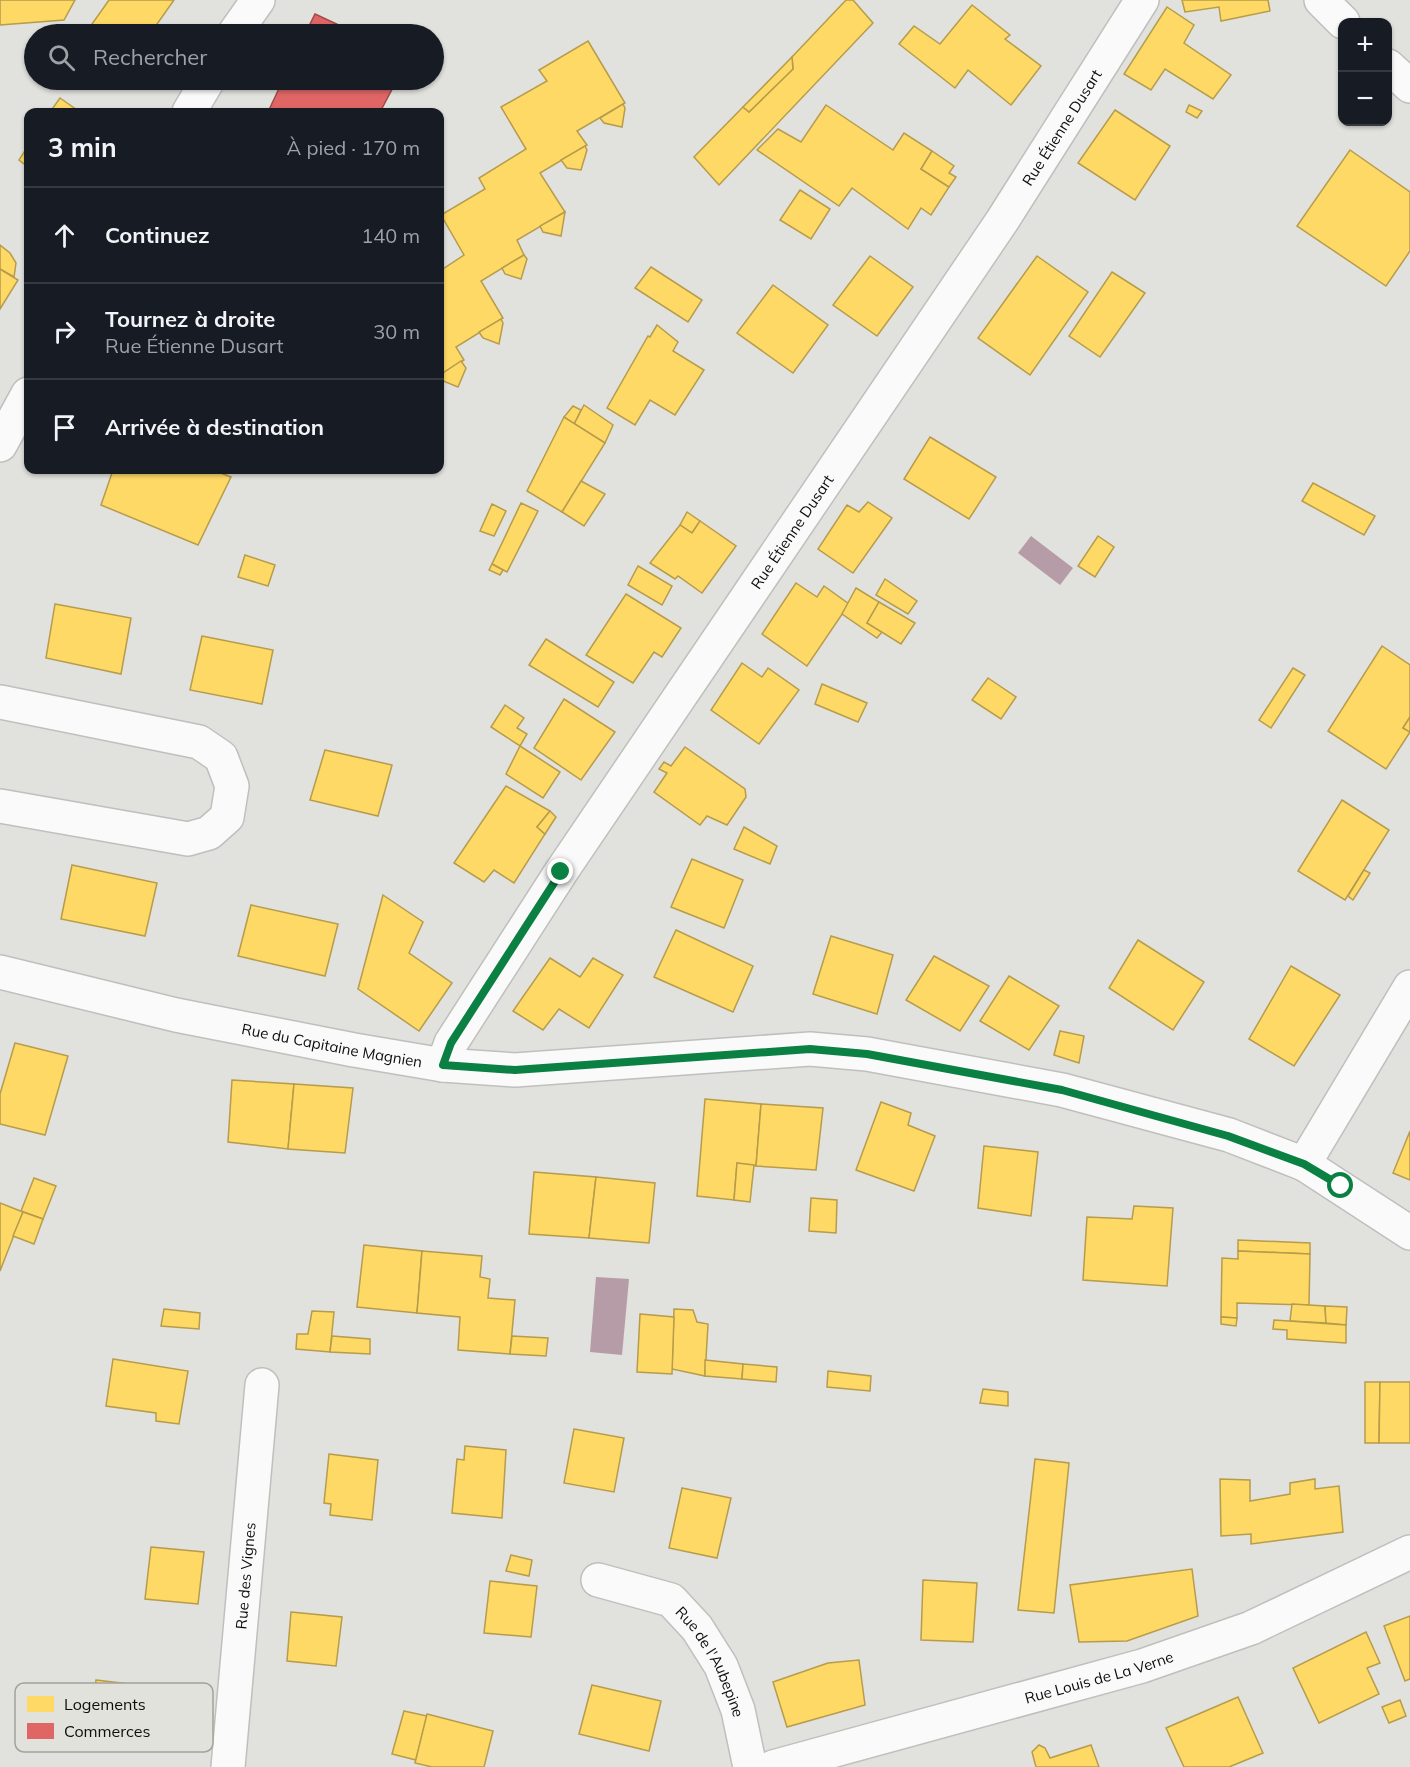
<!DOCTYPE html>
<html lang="fr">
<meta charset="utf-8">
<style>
:root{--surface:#171b24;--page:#242831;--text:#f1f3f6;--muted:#9ea1a6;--line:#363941}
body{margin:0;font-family:Mulish,sans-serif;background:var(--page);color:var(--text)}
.controls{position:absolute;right:18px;top:18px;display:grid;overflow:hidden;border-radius:12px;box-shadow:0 2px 4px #0004}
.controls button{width:54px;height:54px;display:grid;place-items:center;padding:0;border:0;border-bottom:2px solid var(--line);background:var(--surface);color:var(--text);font:30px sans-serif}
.stop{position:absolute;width:18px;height:18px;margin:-14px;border:4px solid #0b8043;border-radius:50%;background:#fff}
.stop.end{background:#0b8043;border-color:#fff;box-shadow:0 2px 6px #0008}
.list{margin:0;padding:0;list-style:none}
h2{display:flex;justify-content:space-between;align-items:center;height:78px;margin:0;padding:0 24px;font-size:26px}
h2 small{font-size:20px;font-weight:400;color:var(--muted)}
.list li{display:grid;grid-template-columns:39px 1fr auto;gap:18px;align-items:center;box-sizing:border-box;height:96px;padding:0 24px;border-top:2px solid var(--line)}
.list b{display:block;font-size:22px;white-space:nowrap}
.list p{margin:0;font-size:20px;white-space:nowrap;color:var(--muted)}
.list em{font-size:20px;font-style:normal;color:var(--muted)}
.icon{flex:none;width:33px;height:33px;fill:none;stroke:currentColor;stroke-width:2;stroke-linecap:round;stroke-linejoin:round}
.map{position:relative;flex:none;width:1410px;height:1767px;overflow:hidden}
.search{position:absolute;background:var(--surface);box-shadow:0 2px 4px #0004;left:24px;top:24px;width:420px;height:66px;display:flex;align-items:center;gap:15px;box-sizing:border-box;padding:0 21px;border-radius:33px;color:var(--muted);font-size:22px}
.panel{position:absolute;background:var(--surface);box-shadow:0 2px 4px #0004;left:24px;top:108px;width:420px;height:366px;border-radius:12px}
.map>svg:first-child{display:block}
.water{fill:#b69ca7}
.homes{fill:#ffd966;stroke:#b69c4b;stroke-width:1.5}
.shops{fill:#e06666;stroke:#a14b4b;stroke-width:1.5}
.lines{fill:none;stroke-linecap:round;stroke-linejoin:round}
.street-casing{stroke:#bfbfbd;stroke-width:36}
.street{stroke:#fafafa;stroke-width:33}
.route{stroke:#0b8043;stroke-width:8}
.labels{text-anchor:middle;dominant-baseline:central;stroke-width:6;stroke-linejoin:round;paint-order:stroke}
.street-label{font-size:15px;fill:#0d0d0b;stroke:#e2e2dc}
.key{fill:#e2e2dc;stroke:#a2a29d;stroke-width:1.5}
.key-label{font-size:16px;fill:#0d0d0b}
</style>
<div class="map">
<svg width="1410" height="1767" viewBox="0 0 1410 1767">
<rect width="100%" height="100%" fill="#e1e1dd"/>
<g class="water">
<polygon points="1031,536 1073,568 1060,585 1018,553"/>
<polygon points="596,1277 629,1279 622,1355 590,1352"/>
</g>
<g class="homes">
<polygon points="0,0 75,0 64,20 0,25"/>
<polygon points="109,0 174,0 150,34 85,34"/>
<polygon points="846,0 853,0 873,23 719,185 694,157 743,107 749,112 793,69 792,57"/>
<polygon points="1182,0 1268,0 1270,11 1221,21 1219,7 1185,12"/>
<polygon points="972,5 1010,35 1005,39 1041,66 1011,105 968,70 955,88 899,44 914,26 940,44"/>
<polygon points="1167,7 1194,25 1184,43 1231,75 1213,99 1165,69 1151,90 1124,74"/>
<polygon points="588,41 625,103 577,131 587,145 540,173 565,212 517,240 524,255 481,281 503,318 456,347 464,360 440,375 440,271 464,255 441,215 485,189 479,178 526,149 501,107 547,81 539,70"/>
<polygon points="792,57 793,69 749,112 743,107"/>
<polygon points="60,98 80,112 50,112"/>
<polygon points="623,104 625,108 622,127 604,123 600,118"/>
<polygon points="826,105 893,150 904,133 932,151 921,169 949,187 931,215 921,208 908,229 852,188 839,206 757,150 778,129 801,142"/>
<polygon points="1189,105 1202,111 1197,118 1186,112"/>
<polygon points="1115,110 1170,146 1135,200 1078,163"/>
<polygon points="28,146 28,167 19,160"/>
<polygon points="585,146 587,150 581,170 567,168 561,160"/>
<polygon points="1350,150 1410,192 1410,251 1386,286 1297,226"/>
<polygon points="932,151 954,166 949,173 956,177 949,187 921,169"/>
<polygon points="800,190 830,209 811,239 780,220"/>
<polygon points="565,212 561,236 543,232 540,226"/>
<polygon points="0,245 10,253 16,263 14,277 0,269"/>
<polygon points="524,255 527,259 521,279 505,274 502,268"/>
<polygon points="870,256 913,287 877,336 833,305"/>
<polygon points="1037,256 1088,292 1030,375 978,338"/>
<polygon points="651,267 702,300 688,322 635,288"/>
<polygon points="0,269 18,280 0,309"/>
<polygon points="1112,272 1145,293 1100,357 1069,336"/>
<polygon points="773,285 828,325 793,373 737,333"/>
<polygon points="501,319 503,323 499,344 483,338 479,332"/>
<polygon points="657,325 678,342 673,351 704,370 675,415 650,400 635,425 607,408 648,336 650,337"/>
<polygon points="461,361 466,368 458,387 443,381 440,375"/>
<polygon points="584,405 613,425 605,443 574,424"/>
<polygon points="573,406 581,410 574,424 564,417"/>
<polygon points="564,417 605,443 562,512 527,491"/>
<polygon points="930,437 996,477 969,519 904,479"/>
<polygon points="113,470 213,470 231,477 198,545 101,505"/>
<polygon points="581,481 605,494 584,526 562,512"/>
<polygon points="1313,483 1375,516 1364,535 1302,501"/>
<polygon points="868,502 892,518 853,573 818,549 847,505 859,512"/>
<polygon points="521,503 538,511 507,572 492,564"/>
<polygon points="492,504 506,511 494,536 480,531"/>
<polygon points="687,512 700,521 692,533 680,525"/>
<polygon points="700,521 736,546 702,593 678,576 675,579 650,563 680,525 692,533"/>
<polygon points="1098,536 1114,547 1095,577 1078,566"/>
<polygon points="245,555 275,565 268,586 238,577"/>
<polygon points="492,564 503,570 500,575 489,570"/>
<polygon points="638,566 672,586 662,605 628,585"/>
<polygon points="885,579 917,601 908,614 876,595"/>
<polygon points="796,583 817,597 824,586 849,604 807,666 762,634"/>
<polygon points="856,588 879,602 867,623 882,632 877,638 842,614"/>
<polygon points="626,594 681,628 662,657 654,652 633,683 586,655"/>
<polygon points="879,602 915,623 901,644 867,623"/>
<polygon points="55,604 131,618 121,674 46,658"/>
<polygon points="202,636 273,650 262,704 190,690"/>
<polygon points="546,639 614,682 598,707 529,665"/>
<polygon points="1382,646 1410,665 1410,717 1403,728 1410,732 1386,769 1328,731"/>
<polygon points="742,663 762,677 768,668 799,690 759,744 711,710"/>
<polygon points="1293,668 1305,675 1271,728 1259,720"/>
<polygon points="988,678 1016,697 1001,719 972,700"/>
<polygon points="822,684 867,703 858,722 815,704"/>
<polygon points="564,699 615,732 581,780 534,748"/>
<polygon points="505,705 524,718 517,728 527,734 520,746 491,727"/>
<polygon points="1410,717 1410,732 1403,728"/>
<polygon points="520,746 560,772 543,798 506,774"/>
<polygon points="685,747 745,789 746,797 727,825 707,816 700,825 654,792 667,773 659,769 664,762 671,766"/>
<polygon points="325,750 392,765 378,816 310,800"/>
<polygon points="506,786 550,811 537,827 545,834 514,883 494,870 484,882 454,863"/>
<polygon points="1342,800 1389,830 1345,900 1298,871"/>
<polygon points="550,811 556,817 545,834 537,827"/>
<polygon points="744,827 777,846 770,864 734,849"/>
<polygon points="692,859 743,880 724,928 671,907"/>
<polygon points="72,865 157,883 145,936 61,919"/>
<polygon points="1364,870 1370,873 1353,900 1348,896"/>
<polygon points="383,895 423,922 409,953 452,983 419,1031 358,989"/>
<polygon points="251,905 338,924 325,976 238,956"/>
<polygon points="676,930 753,966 733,1012 654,977"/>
<polygon points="831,936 893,955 877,1014 813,994"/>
<polygon points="1138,940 1204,982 1173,1030 1109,988"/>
<polygon points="934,956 989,986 960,1031 906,1000"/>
<polygon points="550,958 580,977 593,958 623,975 589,1028 559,1009 543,1030 513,1011"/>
<polygon points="1291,966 1340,995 1294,1066 1249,1039"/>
<polygon points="1009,976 1059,1006 1029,1050 980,1021"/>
<polygon points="1060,1031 1084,1036 1079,1063 1054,1055"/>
<polygon points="15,1043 68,1056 45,1135 0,1124 0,1094"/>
<polygon points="232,1080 294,1084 288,1149 228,1142"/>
<polygon points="294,1084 353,1088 345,1153 288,1149"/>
<polygon points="705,1099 761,1104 756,1166 737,1163 734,1200 697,1196"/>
<polygon points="881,1102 911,1113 908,1125 935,1136 914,1191 856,1170"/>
<polygon points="761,1104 823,1108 816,1170 756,1166"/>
<polygon points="1410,1131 1410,1180 1393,1173"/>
<polygon points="984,1146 1038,1152 1031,1216 978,1208"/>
<polygon points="737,1163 754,1165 750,1202 734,1200"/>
<polygon points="534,1172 596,1177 589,1238 529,1234"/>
<polygon points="596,1177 655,1183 649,1243 589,1238"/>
<polygon points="34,1178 56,1186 43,1219 21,1211"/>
<polygon points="811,1198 837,1200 836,1233 809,1231"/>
<polygon points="0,1203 23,1212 0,1271"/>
<polygon points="1134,1206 1173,1208 1167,1286 1083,1280 1087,1217 1132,1219"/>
<polygon points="23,1212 43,1219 34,1244 13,1236"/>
<polygon points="1238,1240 1310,1243 1310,1254 1238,1251"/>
<polygon points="364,1245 422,1251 417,1313 357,1307"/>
<polygon points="422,1251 482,1256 480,1277 490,1279 488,1298 515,1300 510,1354 458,1350 460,1317 417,1313"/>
<polygon points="1238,1251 1310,1254 1309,1305 1237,1303 1237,1318 1221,1317 1222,1258 1238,1259"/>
<polygon points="1292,1304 1325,1306 1326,1323 1290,1321"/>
<polygon points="1325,1306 1347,1307 1346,1325 1326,1323"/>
<polygon points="164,1309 200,1313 199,1329 161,1326"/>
<polygon points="674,1309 693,1310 697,1322 708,1324 705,1376 672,1369"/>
<polygon points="312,1311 334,1312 330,1352 296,1349 297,1334 308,1334"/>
<polygon points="640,1314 674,1317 672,1374 637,1372"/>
<polygon points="1221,1317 1237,1318 1236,1326 1221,1324"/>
<polygon points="1274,1320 1346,1325 1346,1343 1287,1339 1287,1330 1273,1329"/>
<polygon points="332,1336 370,1339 370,1354 330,1352"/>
<polygon points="512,1336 548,1338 546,1356 510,1354"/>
<polygon points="113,1359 188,1371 179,1424 156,1421 156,1413 106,1406"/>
<polygon points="705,1360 743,1364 742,1379 705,1376"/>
<polygon points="743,1364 777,1367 776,1382 742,1379"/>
<polygon points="828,1371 871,1376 870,1391 827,1387"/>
<polygon points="1365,1382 1380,1382 1379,1443 1365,1443"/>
<polygon points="1380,1382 1410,1382 1410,1443 1379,1443"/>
<polygon points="983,1389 1008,1392 1008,1406 980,1403"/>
<polygon points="574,1429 624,1438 614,1492 564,1483"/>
<polygon points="465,1446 506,1450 502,1518 452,1513 457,1459 464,1460"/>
<polygon points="329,1454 378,1460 372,1520 330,1515 331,1504 324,1503"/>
<polygon points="1035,1459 1069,1463 1054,1613 1018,1610"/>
<polygon points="1220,1479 1250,1480 1250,1501 1290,1494 1290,1483 1315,1479 1315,1489 1339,1486 1343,1532 1251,1544 1251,1534 1221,1536"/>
<polygon points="682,1488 731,1498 717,1558 669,1548"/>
<polygon points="151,1547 204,1552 198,1604 145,1599"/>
<polygon points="511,1555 532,1560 529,1576 506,1571"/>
<polygon points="1192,1569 1198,1616 1127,1641 1079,1642 1070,1585"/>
<polygon points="923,1580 977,1583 973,1642 921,1640"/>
<polygon points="490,1581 537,1586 531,1637 484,1633"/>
<polygon points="291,1612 342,1617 336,1666 287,1661"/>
<polygon points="1410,1616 1410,1679 1405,1681 1384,1626"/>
<polygon points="1366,1632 1380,1663 1367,1668 1379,1694 1319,1723 1293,1668"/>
<polygon points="859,1660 865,1705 787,1727 773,1682 828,1663"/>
<polygon points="96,1680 146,1686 140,1738 90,1732"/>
<polygon points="592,1685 661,1701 649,1751 579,1734"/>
<polygon points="1238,1697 1263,1753 1229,1767 1184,1767 1166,1728"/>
<polygon points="1400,1700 1406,1716 1389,1723 1382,1707"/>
<polygon points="404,1711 427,1716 416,1760 392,1754"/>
<polygon points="427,1714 493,1731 484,1767 432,1767 415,1763"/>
<polygon points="1039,1745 1045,1748 1050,1758 1091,1745 1099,1767 1036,1767 1032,1752"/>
</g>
<g class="shops">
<polygon points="315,14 358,34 305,34"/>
<polygon points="283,80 397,80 380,112 268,112"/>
</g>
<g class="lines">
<g class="street-casing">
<g id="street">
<polyline points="1321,0 1343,22"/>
<polyline points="234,34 258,0"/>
<polyline points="1388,66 1410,86"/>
<polyline points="189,112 208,80"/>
<polyline points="0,445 28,394"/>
<polyline points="0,702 199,742 221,757 232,786 227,817 209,833 188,839 0,806"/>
<path id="s1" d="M0 972 176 1015 354 1050 443 1065 515 1070 810 1049 867 1054 1062 1090 1229 1135 1304 1164 1410 1233"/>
<path id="s2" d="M443 1065 451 1043 561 872 1002 221 1142 0"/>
<polyline points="1304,1164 1410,987"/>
<path id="s3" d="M598 1580 671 1600 697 1628 721 1666 738 1710 750 1767"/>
<path id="s4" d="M228 1767 262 1385"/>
<path id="s5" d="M773 1767 1142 1666 1251 1628 1410 1552"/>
</g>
</g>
<use href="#street" class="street"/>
</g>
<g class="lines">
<polyline class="route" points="561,872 451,1043 443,1065 515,1070 810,1049 867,1054 1062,1090 1228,1136 1304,1164 1341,1186"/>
</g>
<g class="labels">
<g class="street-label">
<text stroke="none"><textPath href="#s2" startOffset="1124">Rue Étienne Dusart</textPath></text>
<text stroke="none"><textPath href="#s2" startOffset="638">Rue Étienne Dusart</textPath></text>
<text stroke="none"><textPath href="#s1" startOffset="340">Rue du Capitaine Magnien</textPath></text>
<text stroke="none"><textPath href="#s4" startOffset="192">Rue des Vignes</textPath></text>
<text stroke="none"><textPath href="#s3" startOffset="150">Rue de l'Aubepine</textPath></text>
<text stroke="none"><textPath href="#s5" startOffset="338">Rue Louis de La Verne</textPath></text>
</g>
</g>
<rect x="15" y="1683" width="198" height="69" rx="9" class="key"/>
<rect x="27" y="1696" width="27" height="16" fill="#ffd966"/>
<rect x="27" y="1723" width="27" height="16" fill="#e06666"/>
<g class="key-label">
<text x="64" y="1710">Logements</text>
<text x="64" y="1737">Commerces</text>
</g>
</svg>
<div class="controls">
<button>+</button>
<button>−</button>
</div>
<div class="stop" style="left:1341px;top:1186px"></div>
<div class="stop end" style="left:561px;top:872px"></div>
<div class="search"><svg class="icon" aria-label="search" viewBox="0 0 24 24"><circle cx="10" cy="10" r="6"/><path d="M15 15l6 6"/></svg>Rechercher</div>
<section class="panel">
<h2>3 min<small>À pied · 170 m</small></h2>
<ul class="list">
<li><svg class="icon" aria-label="ahead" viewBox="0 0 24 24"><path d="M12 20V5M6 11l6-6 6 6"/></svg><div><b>Continuez</b></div><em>140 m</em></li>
<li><svg class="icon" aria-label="right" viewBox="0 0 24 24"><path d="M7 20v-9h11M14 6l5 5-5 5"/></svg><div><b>Tournez à droite</b><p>Rue Étienne Dusart</p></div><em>30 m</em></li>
<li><svg class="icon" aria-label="arrive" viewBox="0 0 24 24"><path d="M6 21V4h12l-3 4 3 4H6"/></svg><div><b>Arrivée à destination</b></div></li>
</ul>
</section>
</div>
